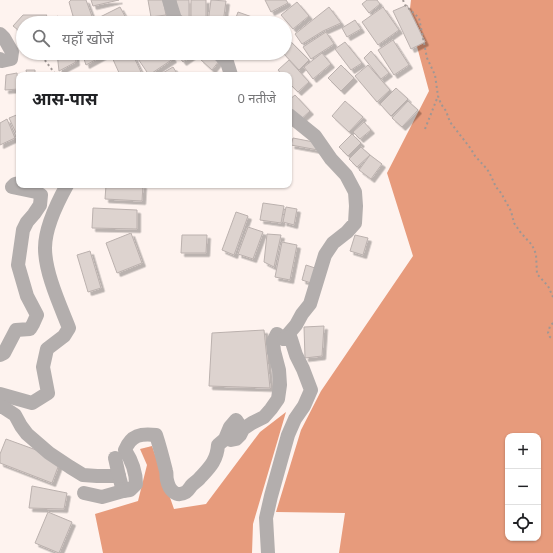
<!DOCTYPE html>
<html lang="hi">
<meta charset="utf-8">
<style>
:root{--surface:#fff;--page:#f6f6f6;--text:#202124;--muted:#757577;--line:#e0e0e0}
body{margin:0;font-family:"Noto Sans","Noto Sans Devanagari",sans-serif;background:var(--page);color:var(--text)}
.controls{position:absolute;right:12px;bottom:12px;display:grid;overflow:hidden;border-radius:8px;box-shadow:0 1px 3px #0004}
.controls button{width:36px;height:36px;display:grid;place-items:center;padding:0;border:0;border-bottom:1px solid var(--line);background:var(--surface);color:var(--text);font:20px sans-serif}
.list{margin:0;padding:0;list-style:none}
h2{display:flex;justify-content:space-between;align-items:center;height:52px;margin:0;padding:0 16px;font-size:17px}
h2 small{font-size:13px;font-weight:400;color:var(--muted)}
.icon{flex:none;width:22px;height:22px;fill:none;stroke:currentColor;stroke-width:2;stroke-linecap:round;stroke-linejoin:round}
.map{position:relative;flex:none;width:553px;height:553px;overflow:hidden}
.search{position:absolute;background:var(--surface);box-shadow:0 1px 3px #0004;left:16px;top:16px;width:276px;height:44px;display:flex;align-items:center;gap:10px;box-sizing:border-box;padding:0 14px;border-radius:22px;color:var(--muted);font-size:15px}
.panel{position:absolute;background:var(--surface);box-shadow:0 1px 3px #0004;left:16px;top:72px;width:276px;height:116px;border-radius:8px}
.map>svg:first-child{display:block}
.forest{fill:#e79b7c;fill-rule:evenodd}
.building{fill:#ddd3cf;stroke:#bbb1ae;filter:url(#shadow)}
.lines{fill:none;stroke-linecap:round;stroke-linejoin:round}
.path{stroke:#9f9794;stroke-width:2;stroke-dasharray:2 3;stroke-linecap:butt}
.minor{stroke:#b3aead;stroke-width:14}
</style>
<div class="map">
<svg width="553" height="553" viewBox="0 0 553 553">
<defs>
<filter id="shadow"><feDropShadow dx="3.5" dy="3.5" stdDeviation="0" flood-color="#0004"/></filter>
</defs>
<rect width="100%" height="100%" fill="#fef3ef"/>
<g class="forest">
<path d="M411 0H553V553H339L345 513 276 512 301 430 321 391 413 256 387 173 429 91 409 17ZM508 436H538V538H508Z"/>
<polygon points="286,412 253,524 252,553 103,553 95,514 138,501 147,465 140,449 152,446 174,509 206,504 260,432"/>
</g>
<g class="building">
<polygon points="71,0 86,0 93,19 83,23 75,23 69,2"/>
<polygon points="91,0 119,0 93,6"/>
<polygon points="148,0 163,0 166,15 151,17"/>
<polygon points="176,0 189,0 189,19 177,19"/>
<rect x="191" y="0" width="15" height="22"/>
<polygon points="211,0 226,1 223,23 208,23"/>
<polygon points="265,0 286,0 288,3 271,12"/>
<polygon points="367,0 377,0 380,4 369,13 362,4"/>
<polygon points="297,2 309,16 293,29 281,15"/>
<polygon points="407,5 425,42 411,49 393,11"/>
<polygon points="120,7 127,20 120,23 101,23 98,18"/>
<polygon points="329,7 341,23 323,31 302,44 295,34"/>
<polygon points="383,7 399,30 378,45 362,22"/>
<polygon points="238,12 255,18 253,23 234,23"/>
<polygon points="23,15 47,15 41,23 23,23 23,34 13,26"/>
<polygon points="58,16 61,23 44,23"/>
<polygon points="355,20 361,29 347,37 342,28"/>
<polygon points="326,32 334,44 311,59 303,47"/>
<polygon points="288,39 309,60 299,70 283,53 285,53 285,43"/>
<polygon points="393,40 409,65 394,75 378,50"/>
<polygon points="345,42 362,63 351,70 335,49"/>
<polygon points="371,51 389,73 381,79 364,58"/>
<polygon points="57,53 75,53 76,62 59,71"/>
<polygon points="82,53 108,53 86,65"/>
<polygon points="115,53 132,53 141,72 134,75 120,75 111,55"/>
<polygon points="134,53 146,53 148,55 152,53 169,53 173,59 149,75"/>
<polygon points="176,53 196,53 183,62"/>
<polygon points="206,53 210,53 219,61 212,70 200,59"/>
<polygon points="322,53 331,64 313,79 304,67"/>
<polygon points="289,60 309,82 298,92 289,83 289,75 282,75 278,70"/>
<polygon points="341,65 354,78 341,91 328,78"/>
<polygon points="368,65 390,90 377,102 355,76"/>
<polygon points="173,67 178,75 162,75 161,74"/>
<polygon points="26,70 35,70 35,75 27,75"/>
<polygon points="17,73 19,89 5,90 6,75"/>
<polygon points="396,88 408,99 391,116 380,104"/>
<polygon points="295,95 310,111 299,121 289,110 289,100"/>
<polygon points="345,101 363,117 349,132 332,116"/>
<polygon points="408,101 418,110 402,127 392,118"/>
<polygon points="19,114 19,135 17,135 9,118"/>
<polygon points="7,119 15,138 0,145 0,123"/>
<polygon points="364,122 371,130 360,139 353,132"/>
<polygon points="352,134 361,143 348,156 339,147"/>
<polygon points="293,138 319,143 318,150 291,145"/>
<polygon points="361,147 370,155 357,167 349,159"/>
<polygon points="370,155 382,164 371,179 359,170"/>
<polygon points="106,185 143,185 142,201 105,199"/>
<polygon points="263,203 284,206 281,223 260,220"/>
<polygon points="286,207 297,209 294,225 283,222"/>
<polygon points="93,208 137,210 137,229 92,228"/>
<polygon points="236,212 248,216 234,255 222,250"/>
<polygon points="248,227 263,232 253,259 238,254"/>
<polygon points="131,233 142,263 117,273 106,243"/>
<polygon points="267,234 281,235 274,267 264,262"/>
<polygon points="182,235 207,235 206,253 181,253"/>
<polygon points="355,235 368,238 363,255 350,251"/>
<polygon points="282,242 297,245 290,280 275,277"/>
<polygon points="90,251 101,288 88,292 77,255"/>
<polygon points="306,265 315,268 311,283 302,280"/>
<polygon points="324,326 322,356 305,358 304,327"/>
<polygon points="264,330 270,388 209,386 212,333"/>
<polygon points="6,439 61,459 52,483 0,463 0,454"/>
<polygon points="32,486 67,493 64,509 29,508"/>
<polygon points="48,512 72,522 59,553 35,543"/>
</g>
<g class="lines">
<g class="path">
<polyline points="403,0 405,5 419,18 427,58 435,75 438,96 441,104 446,111 450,122 471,149 475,156 487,169 490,174 496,187 501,193 511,211 514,223 521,233 532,245 536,254 537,274 548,286 553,297"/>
<polyline points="38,53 44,59 56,75"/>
<polyline points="425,129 438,96"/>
<polyline points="553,323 550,326 548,333 550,337 553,339"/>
</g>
<g class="minor">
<polyline points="169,0 175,19 180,23"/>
<polyline points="0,34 4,38 12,52 11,59 2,61 0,59"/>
<polyline points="218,53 227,62 231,75"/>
<polyline points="0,355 4,353 16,330 30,329 33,324 37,315 27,296 18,265 23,230 27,222 34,214 40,205 41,195 36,192 12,187 15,184 19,183"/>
<path d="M0 394 32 403 48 393 43 367 47 349 64 336 69 328C60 305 45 273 45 248 45 227 57 203 67 185"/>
<path d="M0 407H3L15 415 21 426 27 434 49 453 70 467 83 475 97 476H119L123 491 130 490 136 484C136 471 132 461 125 450 131 435 141 433 156 435 160 447 163 459 166 471 167 474 166 477 167 480 169 490 176 498 186 492 189 490 190 487 192 485 194 483 197 481 199 479 209 468 217 461 218 445L225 439 230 427 236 420 238 423 236 429 230 437 231 440 236 439 240 435 243 429 252 423 264 417 271 409 278 399 280 385 279 370 274 351 273 342 277 334 284 339 296 325 302 314 310 304 325 255 333 243 347 232 355 223 356 206 355 192 346 175 331 159 315 136 289 115"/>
<polyline points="115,458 119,476"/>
<polyline points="84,493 102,497 123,491"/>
<polyline points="268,553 266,518 271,496 288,435 295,419 304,406 311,390 303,369 296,355 291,339 289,337 284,339"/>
</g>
</g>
</svg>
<div class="controls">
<button>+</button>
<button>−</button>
<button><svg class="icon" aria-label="locate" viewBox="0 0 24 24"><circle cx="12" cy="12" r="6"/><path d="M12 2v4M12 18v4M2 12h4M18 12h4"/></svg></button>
</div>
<div class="search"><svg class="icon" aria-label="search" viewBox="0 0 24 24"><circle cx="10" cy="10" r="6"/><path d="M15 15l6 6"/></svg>यहाँ खोजें</div>
<section class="panel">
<h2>आस-पास<small>0 नतीजे</small></h2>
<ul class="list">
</ul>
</section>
</div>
